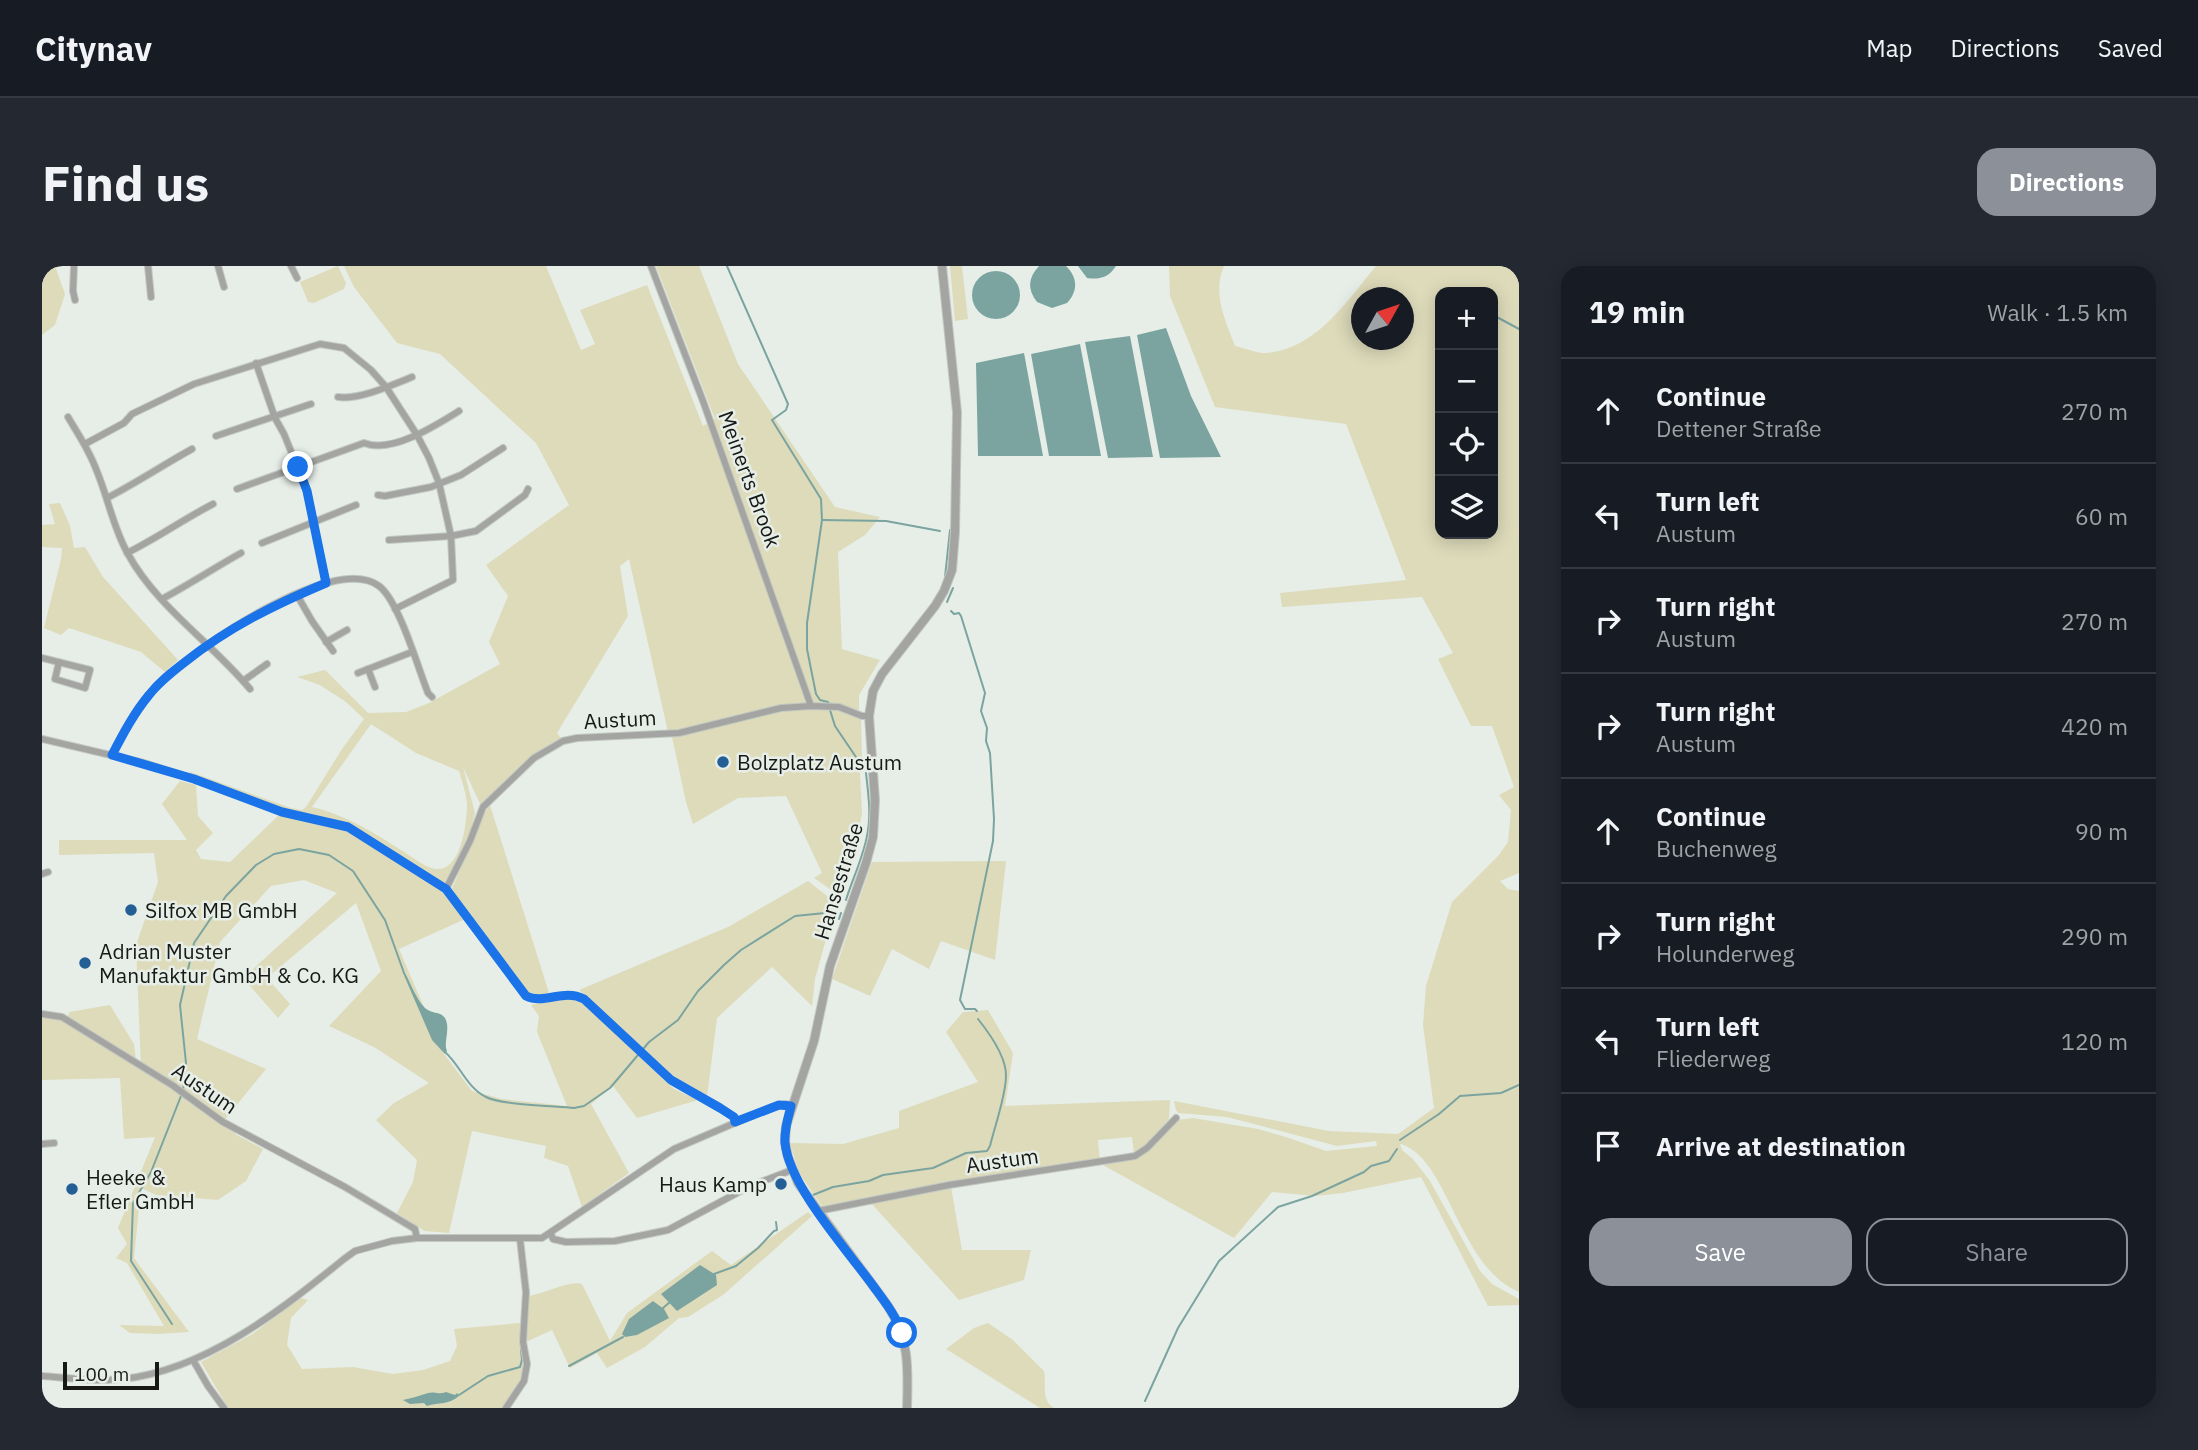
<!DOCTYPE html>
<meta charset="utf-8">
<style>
:root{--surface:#171b24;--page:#242831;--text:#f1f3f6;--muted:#9ea1a6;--line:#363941;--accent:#8c9099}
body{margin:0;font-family:"IBM Plex Sans",sans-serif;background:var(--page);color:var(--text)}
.controls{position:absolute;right:21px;top:21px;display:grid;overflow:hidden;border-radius:14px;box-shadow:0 4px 18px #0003}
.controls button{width:63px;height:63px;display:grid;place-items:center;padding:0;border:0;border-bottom:2px solid var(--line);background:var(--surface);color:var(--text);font:35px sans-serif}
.compass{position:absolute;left:1309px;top:21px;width:63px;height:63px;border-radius:50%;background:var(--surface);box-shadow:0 4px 18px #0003;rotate:50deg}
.scale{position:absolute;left:21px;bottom:18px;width:96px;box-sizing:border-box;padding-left:7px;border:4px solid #171917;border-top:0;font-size:19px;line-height:24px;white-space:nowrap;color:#171917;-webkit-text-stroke:5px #e7eee8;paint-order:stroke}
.stop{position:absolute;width:21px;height:21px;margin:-16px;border:5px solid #1a73e8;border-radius:50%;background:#fff}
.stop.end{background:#1a73e8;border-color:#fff;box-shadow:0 2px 7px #0008}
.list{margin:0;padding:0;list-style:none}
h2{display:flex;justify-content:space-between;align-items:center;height:91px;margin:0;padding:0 28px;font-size:30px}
h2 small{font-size:23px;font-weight:400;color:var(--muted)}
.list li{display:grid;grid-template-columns:46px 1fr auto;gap:21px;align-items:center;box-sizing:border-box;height:105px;padding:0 28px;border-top:2px solid var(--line)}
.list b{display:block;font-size:26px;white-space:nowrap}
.list p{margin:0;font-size:23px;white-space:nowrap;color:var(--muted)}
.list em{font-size:23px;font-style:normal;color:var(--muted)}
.actions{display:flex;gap:14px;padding:21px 28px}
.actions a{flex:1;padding:16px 0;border:2px solid var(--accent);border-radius:21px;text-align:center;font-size:24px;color:var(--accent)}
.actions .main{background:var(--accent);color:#fff}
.icon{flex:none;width:38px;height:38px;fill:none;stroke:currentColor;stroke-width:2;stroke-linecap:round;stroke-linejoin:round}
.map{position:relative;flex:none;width:1477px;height:1142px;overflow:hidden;border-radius:21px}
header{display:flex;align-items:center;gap:42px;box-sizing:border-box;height:98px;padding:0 35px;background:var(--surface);border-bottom:2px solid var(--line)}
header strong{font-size:33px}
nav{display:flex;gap:38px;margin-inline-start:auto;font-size:24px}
.intro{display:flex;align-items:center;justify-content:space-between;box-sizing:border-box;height:168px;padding:0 42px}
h1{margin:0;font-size:49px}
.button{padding:18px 32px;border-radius:21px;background:var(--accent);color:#fff;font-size:24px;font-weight:700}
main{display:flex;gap:42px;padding:0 42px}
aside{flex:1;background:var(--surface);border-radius:21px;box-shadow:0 4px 18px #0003}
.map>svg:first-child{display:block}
.green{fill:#dddbba;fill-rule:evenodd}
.water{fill:#7ba4a0}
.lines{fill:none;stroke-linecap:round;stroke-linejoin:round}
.stream{stroke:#7ba4a0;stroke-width:2}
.minor-casing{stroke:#c2c8c2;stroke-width:8}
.tertiary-casing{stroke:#c2c8c2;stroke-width:10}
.minor{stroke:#a4a5a2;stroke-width:6}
.tertiary{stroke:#a4a5a2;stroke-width:8}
.route{stroke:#1a73e8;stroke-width:9}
.poi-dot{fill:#235e95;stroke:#e7eee8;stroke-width:2.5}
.labels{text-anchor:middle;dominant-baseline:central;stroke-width:5;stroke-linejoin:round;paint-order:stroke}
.street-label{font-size:21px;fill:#171917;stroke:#e7eee8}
.poi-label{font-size:21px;fill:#171917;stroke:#e7eee8;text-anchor:start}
</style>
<header>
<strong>Citynav</strong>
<nav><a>Map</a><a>Directions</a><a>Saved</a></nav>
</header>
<div class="intro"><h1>Find us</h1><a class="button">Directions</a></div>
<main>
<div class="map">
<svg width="1477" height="1142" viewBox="0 0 1477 1142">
<rect width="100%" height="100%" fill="#e7eee8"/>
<g class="green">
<polygon points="0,0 13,0 23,28 13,59 0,69"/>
<polygon points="296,0 304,17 302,23 272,37 266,36 258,16"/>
<path d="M302 0H504L539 84 553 78 538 44 605 19 661 160 673 153 614 0H657L696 98 793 241 838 251 823 269 796 286 800 383 838 394 817 429V447L770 438 626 466 587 293 578 300 586 350 515 467 519 472C486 488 464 514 439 540L421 501 433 547 429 563 405 616 400 617 308 558 244 543 146 508 149 506 249 542 260 544 264 541 300 483 322 453 304 436 278 419 255 411 283 404 326 447 364 446 387 437 458 398 447 376 466 330 444 299 527 239 494 177 398 88 355 77 312 21ZM329 458 374 487 417 505C420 515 424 527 425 538 425 555 420 604 395 603 391 603 388 601 384 600 347 577 313 551 270 541Z"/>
<polygon points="908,0 920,0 926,53 913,55"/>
<path d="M1127 0H1182C1170 27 1183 54 1193 80 1203 82 1216 88 1225 87 1275 82 1305 35 1334 0H1468L1477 3V607L1458 615 1466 623 1477 625V1026C1416 1001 1406 890 1358 878L1360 884 1371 893 1388 915 1438 1005 1450 1018 1477 1033V1039L1446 1040 1379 911 1301 927 1274 930 1230 926 1192 972 1061 899 1094 892 1135 854 1151 852 1216 863 1247 872 1284 885 1335 880 1334 875 1295 880 1185 851 1136 847 1134 844 1132 835 1287 865 1356 868 1392 842 1381 759 1384 720 1410 636 1456 590 1466 576 1469 544 1457 529 1472 521 1450 460H1429L1396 393 1411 387 1380 331 1240 341 1238 327 1364 314 1304 158 1173 141 1128 30ZM1398 26H1451V268H1398ZM1320 32H1362V74H1320Z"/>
<polygon points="18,237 28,260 32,282 43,281 61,311 136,394 123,406 99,386 27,362 19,369 2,362 19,293 20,282 0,281 0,259 13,258 7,238"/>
<polygon points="769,442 797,443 819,452 820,493 818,508 820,547 812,590 798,630 772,612 780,607 744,530 696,532 651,558 644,536 630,471 739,444"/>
<path d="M138 515 154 519 156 550 171 567 154 584 159 593 188 596 237 549 306 564 396 622 404 629 423 653 357 683 402 788 430 825 460 833 525 840 495 766 497 750 489 739C512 732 523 727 545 740L632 823 656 834 595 852 571 820 549 838 587 907 540 941 526 900 502 892 504 880 430 865 407 967 383 965 355 947 371 916 375 894 334 854 352 837 387 817 332 781 287 760 339 705 314 637 225 712 248 738 236 752 201 712 295 627 262 614 229 620 178 676 155 773 224 803 181 856 195 864 193 868 221 883 204 915 176 934 114 929 99 922 92 992 147 1066 116 1068 88 1067 77 1059 122 1060 85 997 74 992 85 978 76 962 113 871 82 873 78 812 0 814V748L20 751 99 801 94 679 116 616 112 587 17 589V574H145L120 538Z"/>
<polygon points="448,539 507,727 491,731 485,728 409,625 442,548"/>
<polygon points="964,595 953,694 899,675 887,703 850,683 828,730 790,713 830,596"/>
<polygon points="766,615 794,637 773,713 770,740 730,701 675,752 665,831 636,817 537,724 686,661"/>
<polygon points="68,739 92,778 94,795 26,751 27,746"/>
<polygon points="946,744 971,787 963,840 1128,834 1127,853 1099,884 1092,888 1090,871 1056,874 1058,895 907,916 780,940 757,907 748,877 801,878 857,862 857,845 936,816 904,766 921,746"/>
<polygon points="909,921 920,984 989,984 982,1014 917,1034 828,936"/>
<path d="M766 946 770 950 681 1029 646 1051 637 1052 603 1081 565 1102 555 1087 528 1102 510 1064 484 1076 486 1030C502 1028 527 1014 540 1018L568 1075 585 1047 670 985 689 999Z"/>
<path d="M259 1032 266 1034 249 1052 245 1079 260 1103 311 1101 351 1108 381 1104 408 1095 415 1080 412 1063 478 1057C481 1095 488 1112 460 1142H186L159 1096 209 1069Z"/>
<path d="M946 1057 971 1074 1002 1105C1005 1119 998 1133 1012 1142H998L904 1083 932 1062Z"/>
</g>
<g class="water">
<path d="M997 0H1024C1036 12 1036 25 1025 37L1010 42 995 36C985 23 986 12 997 0Z"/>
<path d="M1036 0H1074C1067 11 1058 14 1045 12Z"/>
<circle cx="954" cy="29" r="24"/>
<polygon points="1124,62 1149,130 1179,191 1118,192 1095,69"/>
<polygon points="1088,70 1111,191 1066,192 1043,76"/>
<polygon points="1038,78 1059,190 1007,190 989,88"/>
<polygon points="982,87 1001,190 936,190 934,97"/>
<path d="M361 707H363C369 718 374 733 383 742 389 748 398 745 403 752 409 763 401 776 405 785L403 788 390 774Z"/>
<polygon points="658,999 674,1009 675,1019 635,1045 619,1028"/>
<polygon points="611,1035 622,1043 627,1052 595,1069 583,1071 580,1068 587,1053"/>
<path d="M404 1126 413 1129 415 1127 417 1130C407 1139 397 1136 385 1140L382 1137 368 1138 361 1134C370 1132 377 1130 386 1127 393 1125 397 1129 404 1126Z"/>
</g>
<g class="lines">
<g class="stream">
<polyline points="685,0 746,138 744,144 730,154 779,233 780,254 765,357 765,383 774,428 778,434 786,436 787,438"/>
<polyline points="1451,49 1477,63"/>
<polyline points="781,254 844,255 898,265"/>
<polyline points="903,311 908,264"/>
<polyline points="905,336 911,322"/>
<polyline points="909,345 912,348 917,347 919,350 943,427 939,445 945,462 944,475 948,487 952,553 951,575 918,734 923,743 933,743 935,745"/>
<polyline points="788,444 793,460 818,497"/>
<path d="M804 634C811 611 823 588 826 564 829 545 826 526 824 507"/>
<polyline points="797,653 799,647"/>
<path d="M403 786C418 799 425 822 444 831 459 839 513 840 532 842L542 840 568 822 607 776 636 754 656 725 682 699 699 684 753 650 783 647 790 649"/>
<polyline points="141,825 144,797 138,739 152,677 184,630 214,599 232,588 257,583 287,589 311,605 343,654 362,707"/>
<polyline points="1358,874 1397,848 1418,830 1459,827 1477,819"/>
<path d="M771 929 791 921 827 915 841 909 891 902 924 887 945 885 948 880C953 859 963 833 964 811 965 791 948 768 936 753"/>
<polyline points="672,1008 694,1000 716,982 732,965 735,964 734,956"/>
<polyline points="620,1043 629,1035"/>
<polyline points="130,1058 89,995 91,937 109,906 139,830"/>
<polyline points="527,1100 581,1071"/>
<polyline points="417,1129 446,1110 478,1101 480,1094 479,1084"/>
<polyline points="1103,1135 1136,1062 1177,995 1236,941 1270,930 1322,906 1329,900 1347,895 1355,883"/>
</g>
<g class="minor-casing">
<g id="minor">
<polyline points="32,0 31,25 33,34"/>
<polyline points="106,0 109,31"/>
<polyline points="176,0 182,21"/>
<polyline points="249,0 255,12"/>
<polyline points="609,0 661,135 769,440"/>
<polyline points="214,97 233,152 242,168 265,225 284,317"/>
<path d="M296 131C317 134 350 119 370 111"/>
<path d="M26 151C36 168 47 184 54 203 66 231 71 262 86 288 115 341 170 377 208 423"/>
<polyline points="174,170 269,138"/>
<polyline points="43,178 82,157 90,148 152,118 278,78 302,82 329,104 344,121 375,169 387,192 397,217 409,270 411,314 353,343"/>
<path d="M195 223 322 177C349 188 393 160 417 145"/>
<polyline points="336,229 343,230 389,221 419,209 461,182"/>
<path d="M65 232C94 217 121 199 150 183"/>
<polyline points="347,274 409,270 434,265 483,229 486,223"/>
<polyline points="220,277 314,239"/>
<path d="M85 287C115 272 142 253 171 238"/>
<polyline points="255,329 270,355 291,385"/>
<path d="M120 333C148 318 172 302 199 287"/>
<polyline points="284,376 305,364"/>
<polyline points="0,392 48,404 43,422 13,413 17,396"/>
<polyline points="326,403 333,421"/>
<polyline points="316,407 370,386"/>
<polyline points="201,415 225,398"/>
<path d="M0 473 102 497 152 513 240 546 306 561 404 623 484 730C503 739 521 722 542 733L629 814 678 841 692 851 693 856"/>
<path d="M70 489C83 463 97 438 117 418 152 383 291 286 337 320 357 335 376 402 386 427L390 431"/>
<polyline points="0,608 6,606"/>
<polyline points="404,623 428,575 441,541 492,492 521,475 535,472 637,467 739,442 769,440 797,441 820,450 827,450"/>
<polyline points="0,748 20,751 130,819 181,856 303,921 373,963 375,972"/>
<polyline points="0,878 12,877"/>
<polyline points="776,945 907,919 1093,890 1105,882 1134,852"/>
<polyline points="509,968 511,973 524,976 573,975 626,964 708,920 750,904"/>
<polyline points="151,1094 166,1120 182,1142"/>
<path d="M0 1110C27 1112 54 1116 81 1113 164 1104 239 1044 302 993L313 985 350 975 375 972H500L632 883 730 841 744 838 749 840"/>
<polyline points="464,1142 482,1115 485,1098 481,1076 484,1026 478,973"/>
</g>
</g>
<g class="tertiary-casing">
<path id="tertiary" d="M865 1142C866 1103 868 1074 846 1040L756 917 746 891 743 876 744 860 772 775 788 700 824 597 831 571 833 534 827 450 831 425 840 408 893 340 902 325 910 304 913 266 915 146 900 0"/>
</g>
<use href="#minor" class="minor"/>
<use href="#tertiary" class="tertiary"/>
</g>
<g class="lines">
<path class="route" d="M256 201 265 225 284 317C232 339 187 361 143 396 130 406 117 416 107 429 92 447 81 468 70 489L152 513 240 546 306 561 404 623 484 730C503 739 521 722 542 733L629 814 678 842 692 851 693 856 737 839 749 840C746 852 742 864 743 877 747 920 806 985 832 1021 843 1036 854 1050 860 1067"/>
</g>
<g class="poi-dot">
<circle cx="681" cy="496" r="7"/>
<circle cx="89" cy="644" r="7"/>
<circle cx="43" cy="697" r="7"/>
<circle cx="739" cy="918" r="7"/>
<circle cx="30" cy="923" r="7"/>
</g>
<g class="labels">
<g class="street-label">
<text transform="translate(708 213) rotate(70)">Meinerts Brook</text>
<text transform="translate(578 453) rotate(-3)">Austum</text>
<text transform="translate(796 615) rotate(-73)">Hansestraße</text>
<text transform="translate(163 822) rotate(34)">Austum</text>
<text transform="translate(960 894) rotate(-8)">Austum</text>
</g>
<g class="poi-label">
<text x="695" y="496">Bolzplatz Austum</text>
<text x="103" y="644">Silfox MB GmbH</text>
<text x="57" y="685">Adrian Muster<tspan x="57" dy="24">Manufaktur GmbH &amp; Co. KG</tspan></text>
<text x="44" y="911">Heeke &amp;<tspan x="44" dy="24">Efler GmbH</tspan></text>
<text x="725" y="918" text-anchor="end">Haus Kamp</text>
</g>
</g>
</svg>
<div class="controls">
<button>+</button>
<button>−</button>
<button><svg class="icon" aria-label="locate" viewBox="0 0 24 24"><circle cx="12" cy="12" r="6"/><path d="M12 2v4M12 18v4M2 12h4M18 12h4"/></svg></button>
<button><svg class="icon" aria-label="layers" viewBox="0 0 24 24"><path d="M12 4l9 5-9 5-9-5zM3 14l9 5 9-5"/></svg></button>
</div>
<svg class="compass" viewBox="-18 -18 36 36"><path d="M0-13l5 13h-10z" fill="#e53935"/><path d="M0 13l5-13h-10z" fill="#9ea1a6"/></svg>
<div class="scale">100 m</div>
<div class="stop" style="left:860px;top:1067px"></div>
<div class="stop end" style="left:256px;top:201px"></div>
</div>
<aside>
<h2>19 min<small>Walk · 1.5 km</small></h2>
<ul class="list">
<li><svg class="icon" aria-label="ahead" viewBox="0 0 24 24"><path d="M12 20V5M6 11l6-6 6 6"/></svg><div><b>Continue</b><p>Dettener Straße</p></div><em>270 m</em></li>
<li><svg class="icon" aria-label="left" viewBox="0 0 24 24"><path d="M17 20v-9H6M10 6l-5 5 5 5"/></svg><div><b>Turn left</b><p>Austum</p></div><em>60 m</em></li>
<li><svg class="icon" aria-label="right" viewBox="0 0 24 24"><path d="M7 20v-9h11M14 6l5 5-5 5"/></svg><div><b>Turn right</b><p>Austum</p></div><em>270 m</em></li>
<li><svg class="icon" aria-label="right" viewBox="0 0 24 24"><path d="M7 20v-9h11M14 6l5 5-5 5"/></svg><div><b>Turn right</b><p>Austum</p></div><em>420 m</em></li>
<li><svg class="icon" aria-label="ahead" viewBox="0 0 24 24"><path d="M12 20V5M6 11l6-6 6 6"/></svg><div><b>Continue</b><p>Buchenweg</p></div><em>90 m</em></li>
<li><svg class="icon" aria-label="right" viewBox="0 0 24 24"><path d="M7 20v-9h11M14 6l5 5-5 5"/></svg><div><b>Turn right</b><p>Holunderweg</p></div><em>290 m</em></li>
<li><svg class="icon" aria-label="left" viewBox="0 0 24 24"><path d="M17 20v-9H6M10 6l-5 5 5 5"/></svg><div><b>Turn left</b><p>Fliederweg</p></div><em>120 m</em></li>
<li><svg class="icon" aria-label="arrive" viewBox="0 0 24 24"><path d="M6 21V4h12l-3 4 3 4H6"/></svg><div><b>Arrive at destination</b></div></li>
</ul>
<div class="actions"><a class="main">Save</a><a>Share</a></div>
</aside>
</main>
